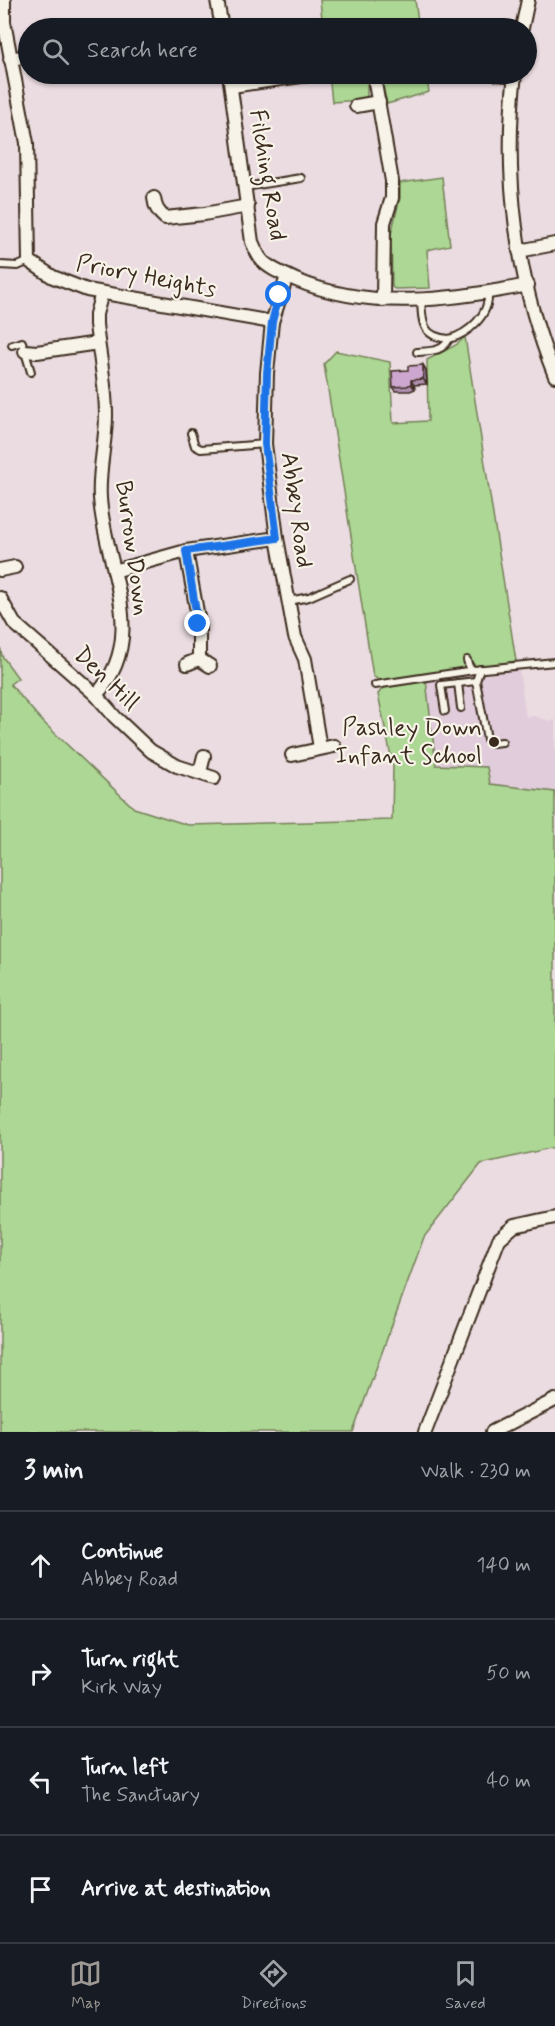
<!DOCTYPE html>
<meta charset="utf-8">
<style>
:root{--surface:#171b24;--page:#20242c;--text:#f1f3f6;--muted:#9ea1a6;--line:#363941;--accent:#9f9995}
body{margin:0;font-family:Mynerve,sans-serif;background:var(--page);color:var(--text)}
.stop{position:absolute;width:18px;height:18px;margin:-14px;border:4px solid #1a73e8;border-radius:50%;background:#fff}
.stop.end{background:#1a73e8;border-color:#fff;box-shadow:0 2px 6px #0008}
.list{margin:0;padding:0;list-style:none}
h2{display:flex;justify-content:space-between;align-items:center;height:78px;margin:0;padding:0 24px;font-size:26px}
h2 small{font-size:20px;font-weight:400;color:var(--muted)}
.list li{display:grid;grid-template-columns:39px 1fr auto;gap:18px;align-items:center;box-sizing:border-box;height:108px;padding:0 24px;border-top:2px solid var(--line)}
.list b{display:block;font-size:22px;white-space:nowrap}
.list p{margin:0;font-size:20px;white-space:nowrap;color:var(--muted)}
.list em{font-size:20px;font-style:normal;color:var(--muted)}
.icon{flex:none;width:33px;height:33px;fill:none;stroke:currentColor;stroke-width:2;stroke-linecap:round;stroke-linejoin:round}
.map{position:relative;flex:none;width:555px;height:1432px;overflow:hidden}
.search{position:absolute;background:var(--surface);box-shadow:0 2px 4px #0004;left:18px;right:18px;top:18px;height:66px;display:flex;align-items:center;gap:15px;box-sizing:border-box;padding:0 21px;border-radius:33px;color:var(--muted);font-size:22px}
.sheet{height:510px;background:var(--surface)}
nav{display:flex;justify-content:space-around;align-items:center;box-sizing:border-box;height:84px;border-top:2px solid var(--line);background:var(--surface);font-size:16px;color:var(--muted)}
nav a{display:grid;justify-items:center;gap:3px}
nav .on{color:var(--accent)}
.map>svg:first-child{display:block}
.built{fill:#e1ccdb}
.green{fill:#add794;stroke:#748059;stroke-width:1.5}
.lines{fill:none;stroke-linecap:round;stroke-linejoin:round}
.service-casing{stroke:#3b2a1e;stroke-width:10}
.minor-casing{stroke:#3b2a1e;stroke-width:16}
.service{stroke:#f7f3e8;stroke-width:6}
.minor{stroke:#f7f3e8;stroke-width:12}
.wall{fill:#b090b2;stroke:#3b2a1e;stroke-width:1.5}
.shaded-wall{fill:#907591;stroke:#3b2a1e;stroke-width:1.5}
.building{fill:#cda7cf;stroke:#3b2a1e;stroke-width:1.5}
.route{stroke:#1a73e8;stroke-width:8}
.poi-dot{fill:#3b2a1e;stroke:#f7f3e8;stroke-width:2}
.labels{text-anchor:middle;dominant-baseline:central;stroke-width:4.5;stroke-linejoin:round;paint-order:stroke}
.street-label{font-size:24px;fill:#3b2a1e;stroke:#f7f3e8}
.poi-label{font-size:24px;fill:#3b2a1e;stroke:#f7f3e8;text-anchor:end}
</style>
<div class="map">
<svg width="555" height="1432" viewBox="0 0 555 1432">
<rect width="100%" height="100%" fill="#eadce0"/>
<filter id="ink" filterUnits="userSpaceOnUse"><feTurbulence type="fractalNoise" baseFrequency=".0167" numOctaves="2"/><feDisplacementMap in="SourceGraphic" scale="12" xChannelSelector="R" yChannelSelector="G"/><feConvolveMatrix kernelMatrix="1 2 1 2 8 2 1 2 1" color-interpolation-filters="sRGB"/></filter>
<g filter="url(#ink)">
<polygon class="built" points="519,669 526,717 534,716 549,721 555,720 555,792 490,784 487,767 436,765 426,680 474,673 480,678 483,675"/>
<g class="green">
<polygon points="320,0 415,0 419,28 323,28"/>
<polygon points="329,74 426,74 429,92 387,104 382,82 367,85 367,97 361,100 332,102"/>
<polygon points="442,177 450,245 427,250 430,288 395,289 392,287 391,234 400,198 400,183"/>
<polygon points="465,337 516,661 477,667 470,660 465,661 465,670 380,681 373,676 324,364 336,351 390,362 393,423 428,421 427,360 456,345"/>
<polygon points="0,646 2,656 18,678 10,684 42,721 134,808 188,825 392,820 393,766 378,694 383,688 426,680 436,765 487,767 490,784 555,792 555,1147 481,1164 424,1237 353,1432 0,1432"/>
</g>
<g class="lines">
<g class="service-casing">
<g id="service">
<polyline points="245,187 301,178"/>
<polyline points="0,265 18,266 29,261"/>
<path d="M421 299C422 323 422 337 449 339"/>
<polyline points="12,345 22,342 31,372"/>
<path d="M417 352C430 351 443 352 449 339 468 334 490 315 488 293"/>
<polyline points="191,433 195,446 201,449 265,444"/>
<polyline points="289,601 309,597 350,579"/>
<polyline points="467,660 469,667 474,670"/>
<polyline points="476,681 487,739 492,743 502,742"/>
<polyline points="458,683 461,708"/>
<polyline points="375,685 474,670 555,662"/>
<polyline points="445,711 441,685 476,681 480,669"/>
</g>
</g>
<g class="minor-casing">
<g id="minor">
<polyline points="4,0 4,22 27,143 29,261 53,277 87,290 272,322"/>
<polyline points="217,0 222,28"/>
<polyline points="522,28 528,0"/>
<polyline points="10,59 28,56"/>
<path d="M229 74 252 242C255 248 257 254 261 259 267 268 286 275 296 280 369 311 452 300 528 285"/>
<polyline points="497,74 515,76"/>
<path d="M515 74C503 175 516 280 555 376"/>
<polyline points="375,83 392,181 392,198 384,223 383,300"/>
<polyline points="232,86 315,74"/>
<polyline points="356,106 379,102"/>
<path d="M154 198C155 207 158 212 165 218L204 214 248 206"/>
<polyline points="519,251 555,244"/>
<polyline points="287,276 272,322 267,373 265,444 277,538 295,637 305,659 320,748"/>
<polyline points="25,351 37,352 98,343"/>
<polyline points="186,551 199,623 199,659 187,664"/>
<polyline points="0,570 15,567"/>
<polyline points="114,571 186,551 277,538"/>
<polyline points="0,598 14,623 96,695 115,717 151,751 177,766 214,778"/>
<polyline points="199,659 210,666"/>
<path d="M96 695C151 636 104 565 100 498 98 470 106 443 106 415 106 385 99 354 96 324V314L102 293"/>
<polyline points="292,755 334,746"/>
<polyline points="200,772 204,756"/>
<polyline points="425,1432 499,1239 514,1226 555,1217"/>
<polyline points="492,1432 555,1400"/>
</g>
</g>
<use href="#service" class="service"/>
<use href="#minor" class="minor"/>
</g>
<polygon class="wall" points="423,365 426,370 427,384 414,385 415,389 410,391 396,391 393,387"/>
<g class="shaded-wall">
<polygon points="423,365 426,370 427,384 423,379"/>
<polygon points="411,380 414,385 415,389 411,384"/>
</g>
<polygon class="building" points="423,365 423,379 411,380 411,384 407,386 393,387 392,371 408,370 408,366"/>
</g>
<g class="lines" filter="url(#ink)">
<polyline class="route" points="198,624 186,551 277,538 265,444 267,373 272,322 279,295"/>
</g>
<circle class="poi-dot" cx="494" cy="742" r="6"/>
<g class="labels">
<g class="street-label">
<text transform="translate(267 175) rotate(81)">Filching Road</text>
<text transform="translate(146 277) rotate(11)">Priory Heights</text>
<text transform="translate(296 510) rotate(82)">Abbey Road</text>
<text transform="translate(132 548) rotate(82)">Burrow Down</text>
<text transform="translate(106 679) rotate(44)">Den Hill</text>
</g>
<g class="poi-label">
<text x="482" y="728">Pashley Down<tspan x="482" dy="28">Infant School</tspan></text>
</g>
</g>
</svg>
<div class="stop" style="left:279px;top:295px"></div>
<div class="stop end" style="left:198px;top:624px"></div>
<div class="search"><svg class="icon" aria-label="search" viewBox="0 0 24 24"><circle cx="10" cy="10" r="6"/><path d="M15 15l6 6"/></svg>Search here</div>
</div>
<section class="sheet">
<h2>3 min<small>Walk · 230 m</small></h2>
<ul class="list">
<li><svg class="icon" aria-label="ahead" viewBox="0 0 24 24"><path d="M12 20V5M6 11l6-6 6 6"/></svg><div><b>Continue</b><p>Abbey Road</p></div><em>140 m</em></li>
<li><svg class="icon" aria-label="right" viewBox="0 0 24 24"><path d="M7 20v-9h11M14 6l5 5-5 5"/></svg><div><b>Turn right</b><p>Kirk Way</p></div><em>50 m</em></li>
<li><svg class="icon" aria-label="left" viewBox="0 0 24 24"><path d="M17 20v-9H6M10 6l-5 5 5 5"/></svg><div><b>Turn left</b><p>The Sanctuary</p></div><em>40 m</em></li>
<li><svg class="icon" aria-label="arrive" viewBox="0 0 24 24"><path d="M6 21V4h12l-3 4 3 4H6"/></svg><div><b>Arrive at destination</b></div></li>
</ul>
</section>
<nav>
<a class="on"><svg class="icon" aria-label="map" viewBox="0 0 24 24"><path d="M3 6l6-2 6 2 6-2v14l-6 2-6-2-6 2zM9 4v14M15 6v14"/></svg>Map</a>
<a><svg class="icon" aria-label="directions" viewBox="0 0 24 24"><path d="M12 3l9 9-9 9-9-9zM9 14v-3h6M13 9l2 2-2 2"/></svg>Directions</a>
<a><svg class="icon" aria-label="saved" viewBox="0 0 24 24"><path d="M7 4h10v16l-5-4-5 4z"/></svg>Saved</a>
</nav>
